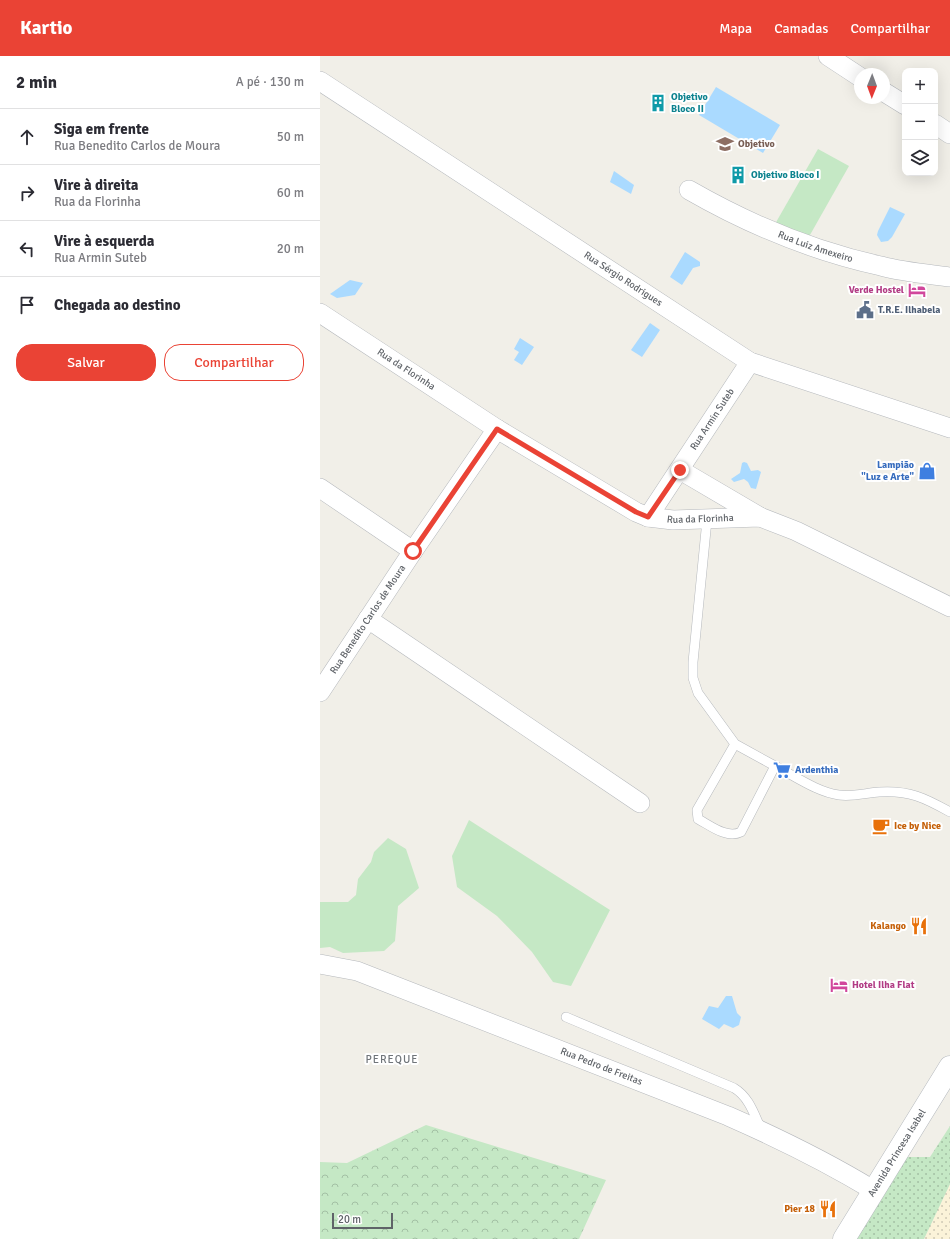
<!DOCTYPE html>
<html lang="pt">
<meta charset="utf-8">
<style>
:root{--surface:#fff;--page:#f7f7f7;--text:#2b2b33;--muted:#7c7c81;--line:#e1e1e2;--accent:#ea4335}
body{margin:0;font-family:Signika,sans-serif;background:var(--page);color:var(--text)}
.controls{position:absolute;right:12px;top:12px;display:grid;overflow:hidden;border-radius:8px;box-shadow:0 4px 16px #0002}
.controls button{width:36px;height:36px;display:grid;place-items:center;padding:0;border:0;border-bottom:1px solid var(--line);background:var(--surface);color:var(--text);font:20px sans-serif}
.compass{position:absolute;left:534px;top:12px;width:36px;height:36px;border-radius:50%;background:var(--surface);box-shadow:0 4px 16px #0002;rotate:181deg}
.scale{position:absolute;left:12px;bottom:10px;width:61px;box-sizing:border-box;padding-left:4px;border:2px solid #5f6368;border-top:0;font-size:11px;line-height:14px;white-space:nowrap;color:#5f6368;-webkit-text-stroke:3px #fff;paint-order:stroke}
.stop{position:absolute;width:12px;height:12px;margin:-9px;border:3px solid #ea4335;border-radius:50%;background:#fff}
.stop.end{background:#ea4335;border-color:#fff;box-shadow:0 1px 4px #0008}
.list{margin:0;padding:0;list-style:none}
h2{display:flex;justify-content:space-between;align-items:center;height:52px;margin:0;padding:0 16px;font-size:17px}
h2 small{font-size:13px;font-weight:400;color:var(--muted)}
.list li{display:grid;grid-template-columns:26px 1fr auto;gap:12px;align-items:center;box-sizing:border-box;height:56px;padding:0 16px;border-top:1px solid var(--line)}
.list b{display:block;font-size:15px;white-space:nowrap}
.list p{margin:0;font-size:13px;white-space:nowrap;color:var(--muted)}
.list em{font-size:13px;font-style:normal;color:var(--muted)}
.actions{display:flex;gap:8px;padding:12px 16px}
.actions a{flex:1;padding:9px 0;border:1px solid var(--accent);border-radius:16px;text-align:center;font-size:14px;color:var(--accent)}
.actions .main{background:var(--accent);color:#fff}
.icon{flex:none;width:22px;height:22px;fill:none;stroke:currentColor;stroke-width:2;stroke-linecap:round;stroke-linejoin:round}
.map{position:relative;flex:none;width:630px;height:1183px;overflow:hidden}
header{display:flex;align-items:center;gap:24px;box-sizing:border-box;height:56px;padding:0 20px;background:var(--accent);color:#fff}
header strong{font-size:19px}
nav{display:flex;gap:22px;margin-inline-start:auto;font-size:14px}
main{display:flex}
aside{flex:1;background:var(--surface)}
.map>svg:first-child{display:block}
.grass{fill:#c5e8c5}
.forest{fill:url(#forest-crowns)}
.sand{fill:url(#sand-dots)}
.park{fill:url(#park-dots)}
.water{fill:#aadaff}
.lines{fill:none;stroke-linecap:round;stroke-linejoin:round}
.lane-casing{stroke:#b5b8bc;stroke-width:10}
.street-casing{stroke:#b5b8bc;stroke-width:20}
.secondary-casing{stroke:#b6babf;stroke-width:23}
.lane{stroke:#fff;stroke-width:9}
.street{stroke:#fff;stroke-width:19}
.secondary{stroke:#fff;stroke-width:22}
.route{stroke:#ea4335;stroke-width:5}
.labels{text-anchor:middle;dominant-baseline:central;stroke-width:4;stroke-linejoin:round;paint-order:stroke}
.culture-label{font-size:10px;font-weight:bold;fill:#0d838f;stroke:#fff;text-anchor:start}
.education-label{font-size:10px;font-weight:bold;fill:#785e54;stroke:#fff;text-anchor:start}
.street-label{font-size:10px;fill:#5f6368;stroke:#fff}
.hotel-label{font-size:10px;font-weight:bold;fill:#b23c85;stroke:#fff;text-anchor:end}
.service-label{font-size:10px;font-weight:bold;fill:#4e5e75;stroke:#fff;text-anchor:start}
.shop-label{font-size:10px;font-weight:bold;fill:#366cbe;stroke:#fff;text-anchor:end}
.food-label{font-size:10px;font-weight:bold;fill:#c56008;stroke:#fff;text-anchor:end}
.neighbourhood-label{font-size:11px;letter-spacing:1px;fill:#70757a;stroke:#fff}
</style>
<header>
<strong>Kartio</strong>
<nav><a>Mapa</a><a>Camadas</a><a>Compartilhar</a></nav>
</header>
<main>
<aside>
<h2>2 min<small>A pé · 130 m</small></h2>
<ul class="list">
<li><svg class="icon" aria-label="ahead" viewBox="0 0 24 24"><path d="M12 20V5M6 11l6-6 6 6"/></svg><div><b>Siga em frente</b><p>Rua Benedito Carlos de Moura</p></div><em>50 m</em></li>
<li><svg class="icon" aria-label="right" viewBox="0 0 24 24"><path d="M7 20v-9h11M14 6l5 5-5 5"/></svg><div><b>Vire à direita</b><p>Rua da Florinha</p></div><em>60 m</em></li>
<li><svg class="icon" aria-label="left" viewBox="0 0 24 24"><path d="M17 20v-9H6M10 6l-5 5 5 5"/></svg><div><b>Vire à esquerda</b><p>Rua Armin Suteb</p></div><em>20 m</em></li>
<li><svg class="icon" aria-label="arrive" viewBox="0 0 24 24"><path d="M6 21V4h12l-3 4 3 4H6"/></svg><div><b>Chegada ao destino</b></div></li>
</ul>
<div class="actions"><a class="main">Salvar</a><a>Compartilhar</a></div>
</aside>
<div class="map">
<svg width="630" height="1183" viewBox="0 0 630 1183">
<defs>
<pattern id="forest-crowns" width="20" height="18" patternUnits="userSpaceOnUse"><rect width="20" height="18" fill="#c5e8c5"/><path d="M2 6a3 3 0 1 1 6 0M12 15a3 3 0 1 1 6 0" fill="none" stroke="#a3c0a4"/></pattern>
<pattern id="sand-dots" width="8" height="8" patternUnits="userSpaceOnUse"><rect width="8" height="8" fill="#fbf3d9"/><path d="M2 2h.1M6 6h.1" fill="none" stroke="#cec8b4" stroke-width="1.8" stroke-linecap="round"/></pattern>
<pattern id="park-dots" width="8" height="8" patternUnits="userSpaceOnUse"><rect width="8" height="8" fill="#c5e8c5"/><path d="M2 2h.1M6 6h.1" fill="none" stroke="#a3c0a4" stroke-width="1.8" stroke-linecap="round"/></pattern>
</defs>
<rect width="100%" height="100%" fill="#f1efe8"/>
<g class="grass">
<polygon points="498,93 529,110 486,186 455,168"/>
<polygon points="149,764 290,854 251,930 233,926 212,896 177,860 137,831 132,800"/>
<polygon points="68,782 86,793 99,832 78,850 75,885 64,895 23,897 10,891 0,892 0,846 28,846 36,839 38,823 51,806 54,796"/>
</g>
<polygon class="forest" points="106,1069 286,1124 259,1183 0,1183 0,1106 27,1107"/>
<polygon class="sand" points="630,1128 630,1183 604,1183"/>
<polygon class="park" points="630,1070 630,1128 604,1183 532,1183 585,1101 610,1101"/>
<g class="water">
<polygon points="396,31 460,69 443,97 379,59"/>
<polygon points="294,115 314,129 311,138 290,126"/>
<polygon points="570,151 585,158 572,181 568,185 561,186 557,179 558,175"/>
<polygon points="365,196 380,206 380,210 373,212 362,229 350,221"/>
<polygon points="30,224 43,227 35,239 17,242 10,238"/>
<polygon points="330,267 340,274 322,301 311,294"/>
<polygon points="200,282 214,291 202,309 194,304 199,296 194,293"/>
<polygon points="424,406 427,407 431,415 438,414 441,416 436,433 431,432 428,426 424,423 414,426 411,423 420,417 422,407"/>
<polygon points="406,940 412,940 417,957 421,961 419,969 413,972 404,968 399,973 382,963 389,950 398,952"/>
</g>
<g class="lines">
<g class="lane-casing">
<g id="lane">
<path d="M387 464 373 606V622L378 637 415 688 455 710 421 776C407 783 391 770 378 763L377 754 415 688"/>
<path d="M455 710C475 720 497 736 519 739 532 741 546 737 559 736 589 734 605 742 630 756"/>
<path d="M246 961 414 1032C429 1041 434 1058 441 1073"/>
</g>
</g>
<g class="street-casing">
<g id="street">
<polyline points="508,0 540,21"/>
<path id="s1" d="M0 25 430 306 630 372"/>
<polyline points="564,36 585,49"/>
<polyline points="615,68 630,78"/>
<path id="s2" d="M369 134C430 169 492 195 561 210 583 216 607 218 630 221"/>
<path id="s3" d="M0 257 177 373 316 456 328 461 353 464 440 461 476 475 630 551"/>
<polyline points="360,414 440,461"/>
<polyline points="0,432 93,495"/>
<path id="s4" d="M328 461 430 306"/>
<polyline points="48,563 320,747"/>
<path id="s5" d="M0 636 93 495 177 373"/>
<path id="s6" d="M0 908 37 915 408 1060C458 1082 507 1106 553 1134"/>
</g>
</g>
<g class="secondary-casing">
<g id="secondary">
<path id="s7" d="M524 1183 630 1011"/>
</g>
</g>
<use href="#lane" class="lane"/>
<use href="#street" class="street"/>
<use href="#secondary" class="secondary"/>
</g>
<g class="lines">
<polyline class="route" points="93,495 177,373 316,456 328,461 360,414"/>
</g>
<defs>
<g id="building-bare" transform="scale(1.38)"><path d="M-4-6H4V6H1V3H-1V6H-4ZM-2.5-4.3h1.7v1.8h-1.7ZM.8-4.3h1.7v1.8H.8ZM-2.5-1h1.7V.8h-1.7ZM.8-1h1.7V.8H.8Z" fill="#0f9aa8" stroke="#fff" stroke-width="2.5" paint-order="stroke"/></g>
<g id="school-bare" transform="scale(1.38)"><path d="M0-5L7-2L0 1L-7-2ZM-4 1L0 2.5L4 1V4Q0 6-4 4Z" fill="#8d6e63" stroke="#fff" stroke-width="2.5" paint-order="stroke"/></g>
<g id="hotel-bare" transform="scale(1.38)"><path d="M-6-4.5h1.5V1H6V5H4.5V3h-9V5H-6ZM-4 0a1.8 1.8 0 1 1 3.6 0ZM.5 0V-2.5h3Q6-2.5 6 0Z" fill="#d1479c" stroke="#fff" stroke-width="2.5" paint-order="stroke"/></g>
<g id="civic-bare" transform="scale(1.38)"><path d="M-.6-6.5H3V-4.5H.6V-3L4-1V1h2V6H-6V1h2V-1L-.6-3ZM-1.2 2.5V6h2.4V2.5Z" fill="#5c6f8a" stroke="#fff" stroke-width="2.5" paint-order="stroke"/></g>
<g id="shop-bare" transform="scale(1.38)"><path d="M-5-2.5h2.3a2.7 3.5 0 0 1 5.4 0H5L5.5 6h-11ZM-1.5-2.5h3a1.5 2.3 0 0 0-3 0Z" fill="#3f7fe0" stroke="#fff" stroke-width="2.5" paint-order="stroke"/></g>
<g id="supermarket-bare" transform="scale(1.38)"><path d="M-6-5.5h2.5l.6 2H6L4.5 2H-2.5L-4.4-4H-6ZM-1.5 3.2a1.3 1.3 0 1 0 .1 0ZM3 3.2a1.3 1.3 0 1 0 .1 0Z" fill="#3f7fe0" stroke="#fff" stroke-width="2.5" paint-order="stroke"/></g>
<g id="cafe-bare" transform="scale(1.38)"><path d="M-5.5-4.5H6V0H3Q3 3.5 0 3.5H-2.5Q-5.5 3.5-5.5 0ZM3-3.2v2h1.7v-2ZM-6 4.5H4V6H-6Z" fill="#e8710a" stroke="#fff" stroke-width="2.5" paint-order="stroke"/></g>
<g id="restaurant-bare" transform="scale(1.38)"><path d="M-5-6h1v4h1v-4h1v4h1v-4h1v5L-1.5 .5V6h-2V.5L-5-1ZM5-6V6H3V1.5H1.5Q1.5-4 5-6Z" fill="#e8710a" stroke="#fff" stroke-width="2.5" paint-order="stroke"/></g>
</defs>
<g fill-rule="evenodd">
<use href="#building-bare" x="338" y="47"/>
<use href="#school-bare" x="405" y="88"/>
<use href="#building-bare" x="418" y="119"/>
<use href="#hotel-bare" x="597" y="234"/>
<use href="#civic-bare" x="545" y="254"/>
<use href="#shop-bare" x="607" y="415"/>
<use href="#supermarket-bare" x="462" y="714"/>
<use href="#cafe-bare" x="561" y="770"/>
<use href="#restaurant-bare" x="599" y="870"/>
<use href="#hotel-bare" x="519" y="929"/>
<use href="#restaurant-bare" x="508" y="1153"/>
</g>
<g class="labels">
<g class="culture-label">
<text x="351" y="41">Objetivo<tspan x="351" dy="12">Bloco II</tspan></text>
<text x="431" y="119">Objetivo Bloco I</text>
</g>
<g class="education-label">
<text x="418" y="88">Objetivo</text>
</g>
<g class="street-label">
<text stroke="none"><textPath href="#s2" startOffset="139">Rua Luiz Amexeiro</textPath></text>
<text stroke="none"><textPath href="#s1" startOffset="362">Rua Sérgio Rodrigues</textPath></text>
<text stroke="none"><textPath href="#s3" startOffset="103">Rua da Florinha</textPath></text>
<text stroke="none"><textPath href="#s4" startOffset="117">Rua Armin Suteb</textPath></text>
<text stroke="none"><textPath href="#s3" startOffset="439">Rua da Florinha</textPath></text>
<text stroke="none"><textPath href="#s5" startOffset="87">Rua Benedito Carlos de Moura</textPath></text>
<text stroke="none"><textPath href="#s6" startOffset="300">Rua Pedro de Freitas</textPath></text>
<text stroke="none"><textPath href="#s7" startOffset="101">Avenida Princesa Isabel</textPath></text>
</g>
<g class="hotel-label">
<text x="584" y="234">Verde Hostel</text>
<text x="532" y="929" text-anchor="start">Hotel Ilha Flat</text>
</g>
<g class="service-label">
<text x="558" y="254">T.R.E. Ilhabela</text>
</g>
<g class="shop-label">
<text x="594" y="409">Lampião<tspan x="594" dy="12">"Luz e Arte"</tspan></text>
<text x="475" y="714" text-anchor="start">Ardenthia</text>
</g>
<g class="food-label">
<text x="574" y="770" text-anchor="start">Ice by Nice</text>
<text x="586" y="870">Kalango</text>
<text x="495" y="1153">Pier 18</text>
</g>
<g class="neighbourhood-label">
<text x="72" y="1003">PEREQUE</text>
</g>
</g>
</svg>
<div class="controls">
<button>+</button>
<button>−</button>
<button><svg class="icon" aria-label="layers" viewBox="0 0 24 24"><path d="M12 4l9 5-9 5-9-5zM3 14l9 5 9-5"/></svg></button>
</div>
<svg class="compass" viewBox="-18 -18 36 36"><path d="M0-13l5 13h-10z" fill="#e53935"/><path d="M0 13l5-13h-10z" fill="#7c7c81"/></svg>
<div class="scale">20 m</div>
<div class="stop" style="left:93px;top:495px"></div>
<div class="stop end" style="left:360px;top:414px"></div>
</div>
</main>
